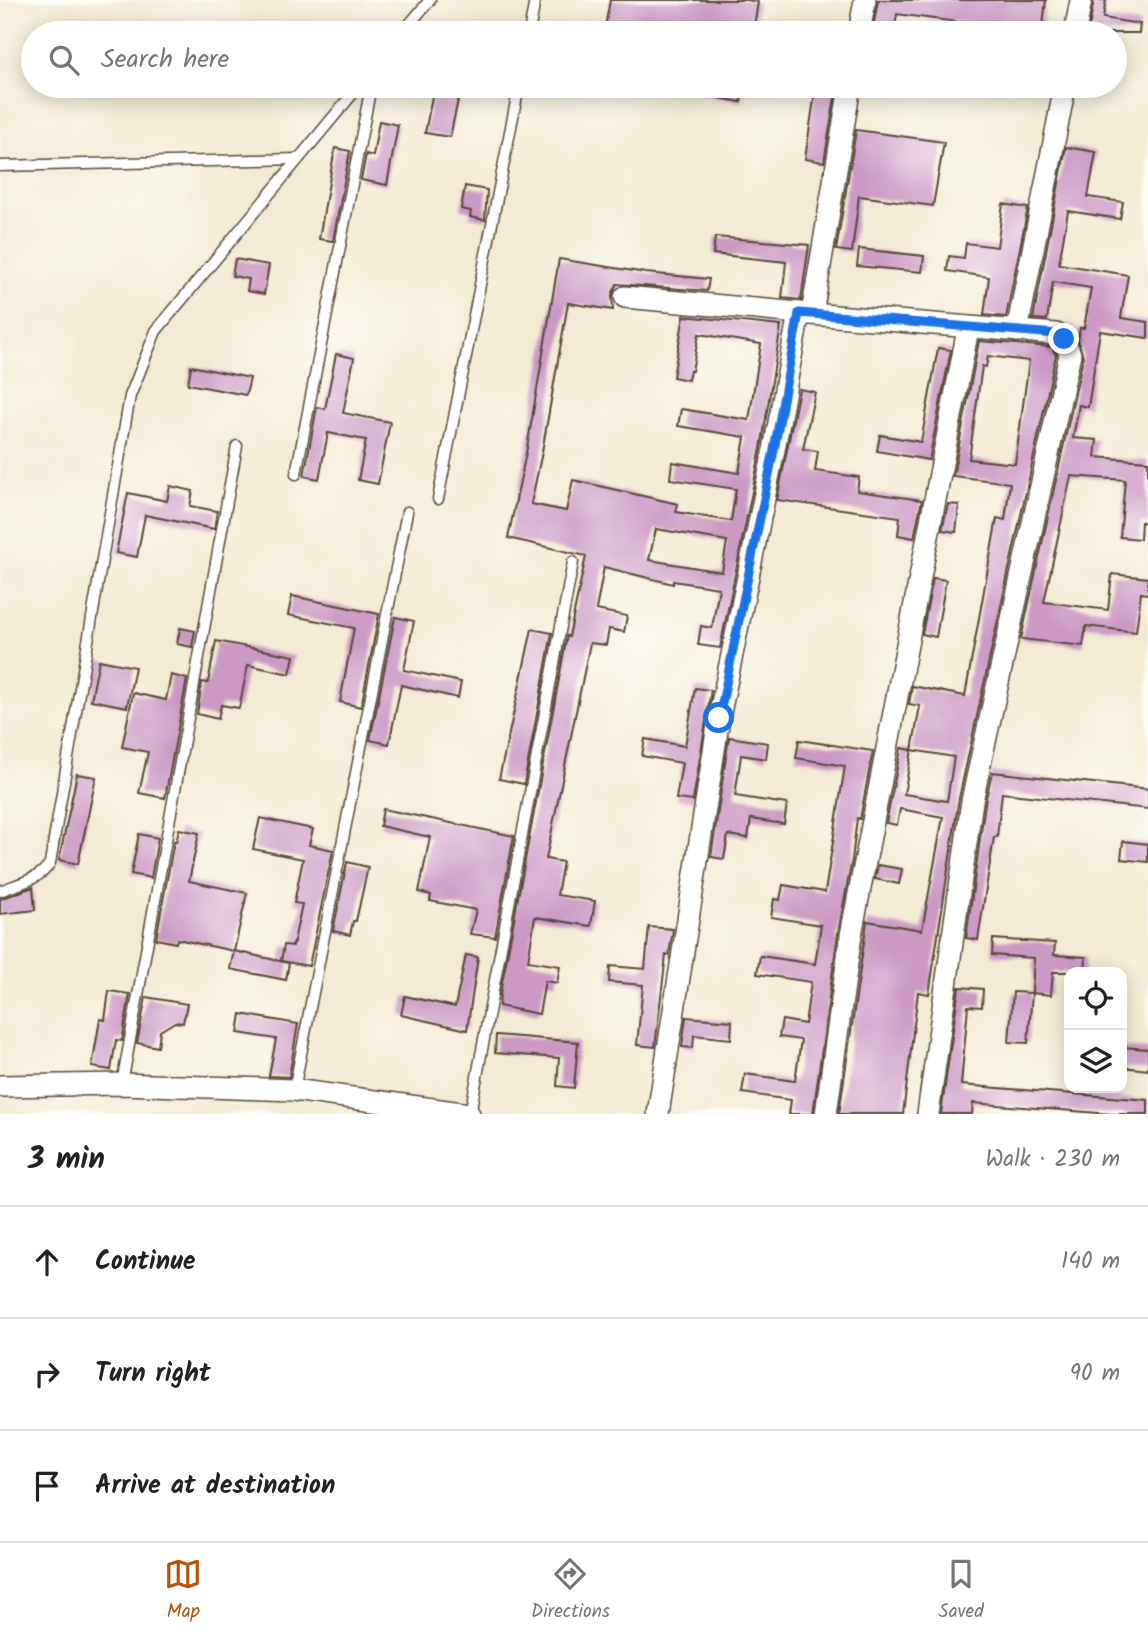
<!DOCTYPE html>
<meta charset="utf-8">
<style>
:root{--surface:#fff;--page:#f6f6f6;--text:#222;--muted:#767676;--line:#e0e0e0;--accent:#b45309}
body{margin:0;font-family:Kalam,sans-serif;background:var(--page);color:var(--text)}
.controls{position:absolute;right:21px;bottom:21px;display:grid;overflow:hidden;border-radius:14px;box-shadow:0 4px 18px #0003}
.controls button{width:63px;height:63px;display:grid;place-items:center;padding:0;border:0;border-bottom:2px solid var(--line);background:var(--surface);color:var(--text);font:35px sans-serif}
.stop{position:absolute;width:21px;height:21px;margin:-16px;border:5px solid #1a73e8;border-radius:50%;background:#fff}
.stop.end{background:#1a73e8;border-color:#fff;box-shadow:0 2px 7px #0008}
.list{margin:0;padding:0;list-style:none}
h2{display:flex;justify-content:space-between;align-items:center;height:91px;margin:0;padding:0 28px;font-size:30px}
h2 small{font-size:23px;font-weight:400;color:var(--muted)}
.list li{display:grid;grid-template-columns:46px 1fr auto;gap:21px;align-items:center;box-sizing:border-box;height:112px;padding:0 28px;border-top:2px solid var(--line)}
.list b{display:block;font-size:26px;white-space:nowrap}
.list em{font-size:23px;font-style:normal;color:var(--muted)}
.icon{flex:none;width:38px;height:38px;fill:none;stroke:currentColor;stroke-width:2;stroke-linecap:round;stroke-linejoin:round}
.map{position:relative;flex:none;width:1148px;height:1114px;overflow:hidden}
.search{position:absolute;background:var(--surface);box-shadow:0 4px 18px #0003;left:21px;right:21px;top:21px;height:77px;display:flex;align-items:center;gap:18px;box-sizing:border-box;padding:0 24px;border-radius:38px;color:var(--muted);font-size:26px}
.sheet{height:427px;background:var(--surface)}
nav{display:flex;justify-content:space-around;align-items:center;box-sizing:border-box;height:98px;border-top:2px solid var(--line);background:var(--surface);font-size:19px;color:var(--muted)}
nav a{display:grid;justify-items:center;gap:4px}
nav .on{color:var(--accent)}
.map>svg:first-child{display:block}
.building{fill:#cc99c5;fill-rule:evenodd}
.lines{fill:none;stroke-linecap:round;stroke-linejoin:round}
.service-casing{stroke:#564739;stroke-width:13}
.minor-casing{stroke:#564739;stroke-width:24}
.service{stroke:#fff;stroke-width:10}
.minor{stroke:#fff;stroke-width:21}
.route{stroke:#1a73e8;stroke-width:9}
</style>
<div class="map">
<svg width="1148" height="1114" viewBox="0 0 1148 1114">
<rect width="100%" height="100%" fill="#fdfcf7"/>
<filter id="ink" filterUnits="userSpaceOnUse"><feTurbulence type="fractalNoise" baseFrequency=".0143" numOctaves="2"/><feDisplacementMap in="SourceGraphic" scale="14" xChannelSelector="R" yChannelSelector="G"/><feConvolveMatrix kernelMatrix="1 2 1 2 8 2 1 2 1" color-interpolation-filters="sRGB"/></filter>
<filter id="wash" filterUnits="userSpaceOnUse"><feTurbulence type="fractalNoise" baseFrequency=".00686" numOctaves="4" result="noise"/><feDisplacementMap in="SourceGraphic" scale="28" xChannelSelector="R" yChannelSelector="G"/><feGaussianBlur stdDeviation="1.57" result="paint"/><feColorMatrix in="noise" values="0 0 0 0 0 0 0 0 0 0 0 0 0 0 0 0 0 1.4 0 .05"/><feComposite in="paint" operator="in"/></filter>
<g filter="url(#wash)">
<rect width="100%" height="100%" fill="#f2ead2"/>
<g id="blocks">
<g class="building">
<polygon points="610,0 747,0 758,2 753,33 604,33"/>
<polygon points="878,0 1046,0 1042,33 897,14 894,33 872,33"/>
<polygon points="1094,0 1106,0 1103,18 1140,24 1139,33 1088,33"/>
<polygon points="434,86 461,86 450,137 425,133"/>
<polygon points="697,86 744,86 741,102 696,94"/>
<polygon points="816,86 837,86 824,162 805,159"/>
<polygon points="379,121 398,125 387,185 361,180 366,154 373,156"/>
<polygon points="856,130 944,142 933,206 859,196 852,252 836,250"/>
<polygon points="1066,147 1096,152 1088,197 1123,202 1120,219 1068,211 1059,264 1128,275 1121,318 1148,322 1148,338 1100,331 1088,407 1079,405 1073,438 1097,440 1095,457 1148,461 1148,523 1141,522 1140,539 1120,537 1125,480 1071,476 1044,602 1108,610 1112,574 1148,578 1148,594 1141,593 1136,632 1086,626 1083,646 1021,639 1083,357 1078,340 1080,328 1084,328 1091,288 1053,282 1047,320 1033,319"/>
<polygon points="335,148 350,151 333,241 319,239"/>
<polygon points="465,186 487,190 485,220 470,217 471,211 461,209"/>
<polygon points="1003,204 1028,208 1006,317 984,315 989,277 947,271 949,256 964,258 966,243 997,247"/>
<polygon points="715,237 809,245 801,300 782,298 786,262 713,254"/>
<polygon points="859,249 924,256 922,272 857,266"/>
<polygon points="235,259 269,265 264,294 247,291 249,279 232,276"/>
<path d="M559 259 646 273 709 279 707 291 617 284 612 295 613 310 568 303 542 452 531 504 566 511 573 480 678 504 676 512 731 521 736 489 670 479 672 462 739 473 745 437 678 426 681 409 749 420 761 344 699 334 692 371H690L688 380 673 377 684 316 781 326 761 448 720 648 698 645 701 626 712 628 719 588 673 581V584L604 567 596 610 627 616 624 632 609 629 606 645 590 643 546 859 563 862 557 895 595 901 591 926 535 917 528 961 560 966 557 983 545 981 539 1014 499 1006 500 994 567 636 569 637 586 556 508 538 527 448ZM656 529 727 541 722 572 649 560Z"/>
<path d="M979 341 1052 347 1056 355 959 798 929 994 918 992 903 1114H839L867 921 922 930 943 817 900 809 897 825 886 823 901 748 912 750 920 706 909 704 912 686 965 696 997 518 1005 520 1010 483 953 476ZM988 356 1029 361 1015 464 969 459 982 366 986 367ZM912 750 954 757 947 801 904 794Z"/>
<polygon points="938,348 951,350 929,460 877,451 880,435 921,442"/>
<polygon points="336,354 354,358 343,413 390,422 378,484 358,480 366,440 328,433 319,479 304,476 317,407 325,409"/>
<polygon points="191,366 250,378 246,395 188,384"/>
<polygon points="799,389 815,392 803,449 818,451 815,471 859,477 857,491 922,500 914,538 898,535 900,517 777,500"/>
<polygon points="170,486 193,491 190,506 217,511 214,529 145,515 137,557 116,553 128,493 167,501"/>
<polygon points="948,504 959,505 956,532 942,530"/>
<polygon points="933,578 946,580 936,637 922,634"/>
<polygon points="292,596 379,614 361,707 340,702 354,628 288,615"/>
<polygon points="395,617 414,621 404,670 461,682 458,698 401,685 389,744 370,740"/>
<polygon points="180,628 195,631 192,647 177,644"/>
<polygon points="532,629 552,633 524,784 499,779"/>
<polygon points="216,641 294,656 290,674 248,665 239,708 221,705 218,719 197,714 202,682 208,683"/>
<polygon points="99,660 135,667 127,707 91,700"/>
<polygon points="171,675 187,679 165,798 139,793 148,752 122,747 133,693 166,700"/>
<polygon points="695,688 711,690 693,801 676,799 682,763 642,756 645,739 685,746"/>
<polygon points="729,737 768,743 766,759 741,755 735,796 787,804 784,824 751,819 748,838 728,835 724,859 711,857"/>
<polygon points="799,740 873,751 860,819 857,818 852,860 838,933 813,1114 789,1114 791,1100 742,1093 745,1074 795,1081 801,1040 779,1037 782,1020 805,1024 811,982 757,974 760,956 815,964 821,925 771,917 774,899 780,900 783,885 825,892 845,766 796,758"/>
<polygon points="992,772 1148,789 1148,809 1002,793 997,837 994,837 978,940 966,938 985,803"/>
<polygon points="77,774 96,777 78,864 59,860"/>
<polygon points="383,809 514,836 495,937 470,934 476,910 430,901 431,895 419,892 430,837 380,826"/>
<polygon points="260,818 313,829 309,845 333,850 309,966 281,961 284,945 293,946 302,904 294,903 303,859 253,849"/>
<polygon points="179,829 199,833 189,881 247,893 234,951 177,939 176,943 156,939 174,841 176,842"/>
<polygon points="139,834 158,838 151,878 131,874"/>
<polygon points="1123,841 1148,844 1148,862 1121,859"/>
<polygon points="347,862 368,867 356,921 353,921 350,935 333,931"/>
<polygon points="878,865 902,869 899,884 875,879"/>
<polygon points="33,887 35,910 0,914 0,899"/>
<polygon points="649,927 673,929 669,955 666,955 655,1047 637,1045 643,985 609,982 610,966 645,969"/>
<polygon points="993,939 1055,943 1054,955 1086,957 1085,972 1053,972 1051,995 1032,993 1034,958 992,955"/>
<polygon points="234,951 289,963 286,980 230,969"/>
<polygon points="466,955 478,957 467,1030 401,1015 405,996 455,1007"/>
<polygon points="959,987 983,989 982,1007 968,1006 961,1085 1148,1100 1148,1114 1111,1114 973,1103 972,1114 941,1114"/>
<polygon points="109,991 130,994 122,1041 116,1040 111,1070 92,1067 100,1019 105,1020"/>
<polygon points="1013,992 1032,993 1028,1043 1009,1042"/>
<polygon points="146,997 187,1004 183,1023 175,1022 160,1031 158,1047 137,1043"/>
<polygon points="241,1014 298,1024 289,1077 269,1076 276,1039 238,1033"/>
<polygon points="686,1017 732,1021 731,1039 694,1035 693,1048 682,1047"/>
<polygon points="496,1035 578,1042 574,1088 557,1086 559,1058 495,1053"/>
<polygon points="1122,1047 1148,1049 1148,1070 1122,1067"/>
</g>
</g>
</g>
<g filter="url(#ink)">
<use href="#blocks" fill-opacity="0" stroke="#564739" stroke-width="2"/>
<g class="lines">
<g class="service-casing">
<g id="service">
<polyline points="402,33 430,0"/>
<polyline points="529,33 535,0"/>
<polyline points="0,166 298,159"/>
<polyline points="296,474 371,86"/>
<polyline points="438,499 519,86"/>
<path d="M0 891C17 884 40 880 50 863L130 396 156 331 359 86"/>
<polyline points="122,1084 237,446"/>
<polyline points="294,1090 407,512"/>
<polyline points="470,1114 573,562"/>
</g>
</g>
<g class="minor-casing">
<g id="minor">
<polyline points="859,33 865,0"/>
<polyline points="1075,33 1081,0"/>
<polyline points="625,297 799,313"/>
<polyline points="812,314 850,86"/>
<polyline points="1017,331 1065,86"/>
<polyline points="0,1086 122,1084 294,1090 469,1114"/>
<polyline points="658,1114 719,718 774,450 799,313 1056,334 1064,339 1070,354 972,801 928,1114"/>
<polyline points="826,1114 851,935 968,329"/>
</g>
</g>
<use href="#service" class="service"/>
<use href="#minor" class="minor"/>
</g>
</g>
<g class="lines" filter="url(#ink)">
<polyline class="route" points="719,718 774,450 799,313 1056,334 1064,339"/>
</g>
</svg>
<div class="controls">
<button><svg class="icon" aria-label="locate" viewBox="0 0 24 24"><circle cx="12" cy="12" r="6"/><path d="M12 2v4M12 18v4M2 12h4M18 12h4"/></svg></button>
<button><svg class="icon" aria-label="layers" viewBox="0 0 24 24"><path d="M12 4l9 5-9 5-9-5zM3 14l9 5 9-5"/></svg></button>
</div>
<div class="stop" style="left:719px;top:718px"></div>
<div class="stop end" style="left:1064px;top:339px"></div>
<div class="search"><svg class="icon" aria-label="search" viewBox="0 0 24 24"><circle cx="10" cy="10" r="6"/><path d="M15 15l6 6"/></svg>Search here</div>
</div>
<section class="sheet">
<h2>3 min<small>Walk · 230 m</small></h2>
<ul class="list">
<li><svg class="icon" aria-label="ahead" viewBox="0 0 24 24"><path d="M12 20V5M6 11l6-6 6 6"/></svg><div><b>Continue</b></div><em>140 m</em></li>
<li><svg class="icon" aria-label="right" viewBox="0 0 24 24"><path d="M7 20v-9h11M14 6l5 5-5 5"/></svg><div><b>Turn right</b></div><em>90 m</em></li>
<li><svg class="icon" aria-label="arrive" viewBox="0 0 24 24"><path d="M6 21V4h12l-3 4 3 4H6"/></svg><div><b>Arrive at destination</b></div></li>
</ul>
</section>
<nav>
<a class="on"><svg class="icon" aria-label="map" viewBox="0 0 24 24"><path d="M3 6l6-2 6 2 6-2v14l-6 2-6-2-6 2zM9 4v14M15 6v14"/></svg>Map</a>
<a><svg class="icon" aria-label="directions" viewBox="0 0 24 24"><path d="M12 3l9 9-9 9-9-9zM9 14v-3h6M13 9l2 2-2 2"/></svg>Directions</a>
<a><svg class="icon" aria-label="saved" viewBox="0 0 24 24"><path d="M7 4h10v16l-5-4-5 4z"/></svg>Saved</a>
</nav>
